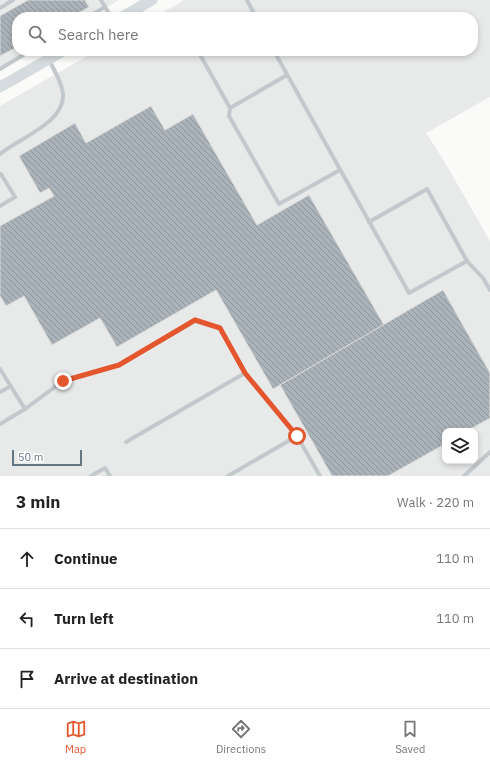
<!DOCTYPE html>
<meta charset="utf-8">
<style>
:root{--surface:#fff;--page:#f6f6f6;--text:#222;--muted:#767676;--line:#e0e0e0;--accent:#e4572e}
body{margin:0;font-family:"IBM Plex Sans",sans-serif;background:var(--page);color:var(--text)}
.controls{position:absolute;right:12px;bottom:12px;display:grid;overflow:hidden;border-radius:8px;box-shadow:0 2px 6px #0003}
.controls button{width:36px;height:36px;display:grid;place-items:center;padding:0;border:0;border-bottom:1px solid var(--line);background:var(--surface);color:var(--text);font:20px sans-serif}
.scale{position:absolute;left:12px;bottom:10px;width:70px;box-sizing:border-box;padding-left:4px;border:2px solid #657683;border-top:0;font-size:11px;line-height:14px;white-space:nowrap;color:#657683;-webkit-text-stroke:3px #fff;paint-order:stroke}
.stop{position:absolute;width:12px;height:12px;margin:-9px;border:3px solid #e4572e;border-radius:50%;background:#fff}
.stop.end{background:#e4572e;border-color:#fff;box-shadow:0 1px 4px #0008}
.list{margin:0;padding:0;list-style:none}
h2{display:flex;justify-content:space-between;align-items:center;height:52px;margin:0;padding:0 16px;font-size:17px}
h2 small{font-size:13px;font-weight:400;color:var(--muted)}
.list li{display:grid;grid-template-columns:26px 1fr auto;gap:12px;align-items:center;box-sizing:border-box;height:60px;padding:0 16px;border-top:1px solid var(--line)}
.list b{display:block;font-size:15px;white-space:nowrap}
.list em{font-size:13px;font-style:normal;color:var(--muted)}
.icon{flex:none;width:22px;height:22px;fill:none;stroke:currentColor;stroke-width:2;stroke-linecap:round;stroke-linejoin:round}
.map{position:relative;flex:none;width:490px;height:476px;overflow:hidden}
.search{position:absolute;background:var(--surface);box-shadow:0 2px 6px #0003;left:12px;right:12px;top:12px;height:44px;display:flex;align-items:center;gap:10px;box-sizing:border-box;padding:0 14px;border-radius:16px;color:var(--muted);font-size:15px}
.sheet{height:232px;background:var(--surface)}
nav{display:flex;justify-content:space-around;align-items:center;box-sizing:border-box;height:56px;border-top:1px solid var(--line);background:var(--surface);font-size:11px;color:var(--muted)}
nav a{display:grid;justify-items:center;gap:2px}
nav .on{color:var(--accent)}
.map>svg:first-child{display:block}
.built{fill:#e8e9e9;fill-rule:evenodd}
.building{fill:url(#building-back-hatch);stroke:#dcdcda}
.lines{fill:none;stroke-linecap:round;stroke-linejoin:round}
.service{stroke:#c3c8cc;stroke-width:4}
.secondary{stroke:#d6dbdf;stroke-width:11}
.route{stroke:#e4572e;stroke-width:5}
</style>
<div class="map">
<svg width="490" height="476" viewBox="0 0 490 476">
<defs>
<pattern id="building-back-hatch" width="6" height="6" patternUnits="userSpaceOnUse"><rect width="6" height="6" fill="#aab3b9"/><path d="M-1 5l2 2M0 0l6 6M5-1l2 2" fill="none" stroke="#8e969c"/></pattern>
</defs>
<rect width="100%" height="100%" fill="#fafaf8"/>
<g class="built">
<polygon points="0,0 119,0 90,17 17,17 17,51 31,51 0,69"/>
<path d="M184 0H490V97L426 133 444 161 490 241V476H0V106L96 51H473V17H155ZM445 431H475V461H445Z"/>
</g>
<g class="building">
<polygon points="28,0 85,0 89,7 71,17 17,17 17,47 0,56 0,16"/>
<polygon points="151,106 165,130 193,114 257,225 309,195 384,325 273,389 216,290 117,347 100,318 52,345 24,296 6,306 0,296 0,226 54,196 49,188 40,193 19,156 75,123 86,143"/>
<polygon points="443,290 490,373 490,418 467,431 445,431 445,444 388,476 332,476 280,385"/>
</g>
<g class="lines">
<g class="service">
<polyline points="101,0 111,17"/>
<polyline points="247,0 256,17"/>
<polyline points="0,8 13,0"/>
<polyline points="88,17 105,7"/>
<polyline points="198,51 230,108 287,75"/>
<polyline points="274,51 409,293 467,261 483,278 490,290"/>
<polyline points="0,69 30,51"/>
<polyline points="230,108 229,116 279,204 340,170"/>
<path d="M0 154C19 138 65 123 63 94 62 82 54 70 49 60"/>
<polyline points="0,175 1,174 15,197 0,206"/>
<polyline points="369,222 427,189 467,261"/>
<polyline points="0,369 25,409"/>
<polyline points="0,392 11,386"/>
<polyline points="0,424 25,409 63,381 119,365 195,321 220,328 245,373 297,436 320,476"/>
<polyline points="126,442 245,373"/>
<polyline points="91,476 105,468 110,476"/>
<polyline points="228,476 297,436"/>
<polyline points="464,476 490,452"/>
</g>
<g class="secondary">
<polyline points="122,17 152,0"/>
<polyline points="0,87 63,51"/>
</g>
</g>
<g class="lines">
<polyline class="route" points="63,381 119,365 195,320 220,328 245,373 297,436"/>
</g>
</svg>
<div class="controls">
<button><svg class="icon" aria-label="layers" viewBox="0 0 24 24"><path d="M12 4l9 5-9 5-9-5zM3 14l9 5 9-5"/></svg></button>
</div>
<div class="scale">50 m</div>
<div class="stop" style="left:297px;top:436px"></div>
<div class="stop end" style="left:63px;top:381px"></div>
<div class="search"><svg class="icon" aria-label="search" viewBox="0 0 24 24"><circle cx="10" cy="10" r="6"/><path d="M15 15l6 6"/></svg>Search here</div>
</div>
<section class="sheet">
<h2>3 min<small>Walk · 220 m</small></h2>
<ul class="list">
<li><svg class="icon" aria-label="ahead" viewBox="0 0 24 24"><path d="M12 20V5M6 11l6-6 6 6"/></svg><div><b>Continue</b></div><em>110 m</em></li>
<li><svg class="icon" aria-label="left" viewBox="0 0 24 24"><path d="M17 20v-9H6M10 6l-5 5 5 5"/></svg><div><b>Turn left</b></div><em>110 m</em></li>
<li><svg class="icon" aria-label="arrive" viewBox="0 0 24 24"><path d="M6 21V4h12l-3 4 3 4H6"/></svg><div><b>Arrive at destination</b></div></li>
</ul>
</section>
<nav>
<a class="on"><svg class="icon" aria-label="map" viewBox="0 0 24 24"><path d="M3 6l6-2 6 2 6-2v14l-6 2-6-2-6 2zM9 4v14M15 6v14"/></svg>Map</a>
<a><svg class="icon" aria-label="directions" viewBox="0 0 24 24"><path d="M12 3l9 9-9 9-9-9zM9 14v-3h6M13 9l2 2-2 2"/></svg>Directions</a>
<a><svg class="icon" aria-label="saved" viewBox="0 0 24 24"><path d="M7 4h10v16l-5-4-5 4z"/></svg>Saved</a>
</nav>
